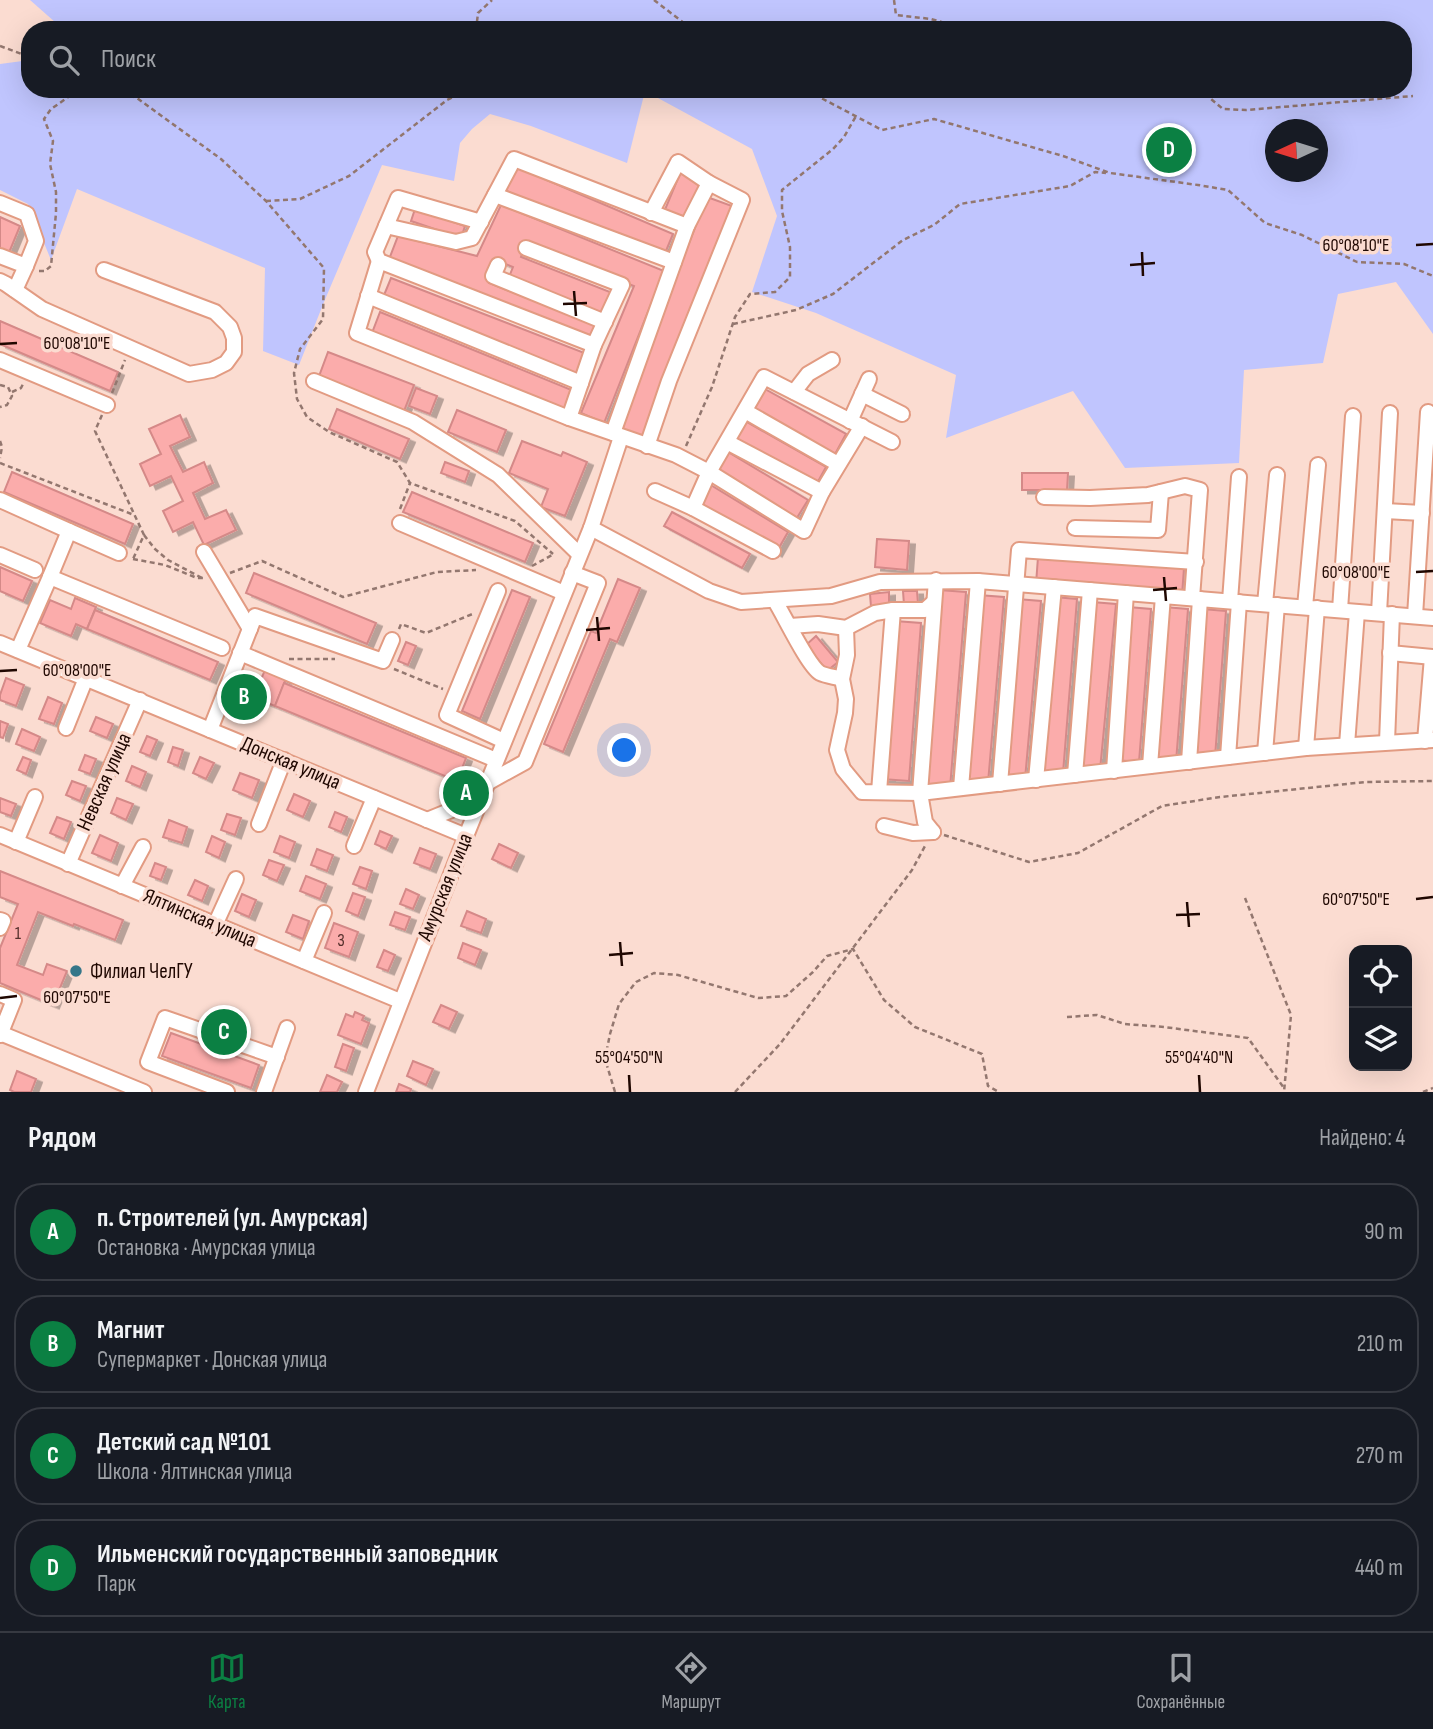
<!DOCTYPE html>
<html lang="ru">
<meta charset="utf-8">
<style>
:root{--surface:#171b24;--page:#242831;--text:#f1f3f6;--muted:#9ea1a6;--line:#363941;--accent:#0b8043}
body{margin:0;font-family:"Sofia Sans Condensed",sans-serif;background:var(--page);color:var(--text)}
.controls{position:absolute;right:21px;bottom:21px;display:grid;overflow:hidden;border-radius:14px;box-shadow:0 7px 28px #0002}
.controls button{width:63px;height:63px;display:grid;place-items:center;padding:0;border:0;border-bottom:2px solid var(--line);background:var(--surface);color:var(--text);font:35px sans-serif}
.compass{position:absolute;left:1265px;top:119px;width:63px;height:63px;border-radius:50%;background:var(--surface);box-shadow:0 7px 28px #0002;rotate:266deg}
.you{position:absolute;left:625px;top:751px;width:24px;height:24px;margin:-18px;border:5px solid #fff;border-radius:50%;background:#1a73e8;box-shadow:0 0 0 10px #1a73e833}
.badge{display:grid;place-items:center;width:46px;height:46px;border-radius:50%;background:var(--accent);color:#fff;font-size:23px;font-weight:700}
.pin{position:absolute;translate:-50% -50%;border:4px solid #fff;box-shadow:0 2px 7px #0006}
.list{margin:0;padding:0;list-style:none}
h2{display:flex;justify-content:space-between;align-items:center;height:91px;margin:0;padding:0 28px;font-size:30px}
h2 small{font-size:23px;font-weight:400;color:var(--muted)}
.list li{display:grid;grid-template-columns:46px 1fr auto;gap:21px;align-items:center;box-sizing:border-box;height:98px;margin:0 14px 14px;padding:0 14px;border:2px solid var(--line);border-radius:28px}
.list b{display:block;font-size:26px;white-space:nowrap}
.list p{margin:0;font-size:23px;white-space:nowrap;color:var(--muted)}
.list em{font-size:23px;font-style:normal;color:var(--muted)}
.icon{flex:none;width:38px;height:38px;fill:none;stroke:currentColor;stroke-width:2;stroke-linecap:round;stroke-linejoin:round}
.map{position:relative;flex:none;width:1433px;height:1092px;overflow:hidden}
.search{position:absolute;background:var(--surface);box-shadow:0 7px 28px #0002;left:21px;right:21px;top:21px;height:77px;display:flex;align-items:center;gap:18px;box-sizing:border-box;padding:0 24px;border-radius:28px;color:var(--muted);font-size:26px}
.sheet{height:539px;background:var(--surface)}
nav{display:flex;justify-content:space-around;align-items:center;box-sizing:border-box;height:98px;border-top:2px solid var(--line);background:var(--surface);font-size:19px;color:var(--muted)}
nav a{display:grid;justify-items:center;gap:4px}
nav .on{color:var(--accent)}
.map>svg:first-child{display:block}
.green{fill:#c0c5fe;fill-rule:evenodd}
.building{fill:#fbacab;stroke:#d58988;stroke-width:2;filter:url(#shadow)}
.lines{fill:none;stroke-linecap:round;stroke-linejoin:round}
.minor-casing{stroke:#e29b82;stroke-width:18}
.path{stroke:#93776f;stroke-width:2.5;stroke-dasharray:5 3.5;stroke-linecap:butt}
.minor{stroke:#fff;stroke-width:14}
.ticks{fill:none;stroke:#1f0701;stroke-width:2.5}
.poi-dot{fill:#357689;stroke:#fbdcd1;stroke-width:2.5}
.labels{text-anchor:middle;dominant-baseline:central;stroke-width:7;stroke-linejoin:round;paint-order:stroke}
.number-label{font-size:18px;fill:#56302c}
.street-label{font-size:21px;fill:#1f0701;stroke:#fbdcd1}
.poi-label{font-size:21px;fill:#1f0701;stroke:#fbdcd1;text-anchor:start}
.ticks-label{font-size:18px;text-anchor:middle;fill:#1f0701;stroke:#fbdcd1;stroke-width:7;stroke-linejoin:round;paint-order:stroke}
</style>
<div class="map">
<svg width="1433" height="1092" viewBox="0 0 1433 1092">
<defs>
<filter id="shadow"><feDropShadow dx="6" dy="3.5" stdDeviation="0" flood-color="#0004"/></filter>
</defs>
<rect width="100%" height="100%" fill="#fbdcd1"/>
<path class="green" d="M30 0H1433V334L1396 282 1338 294 1323 363 1244 370 1239 463 1125 468 1073 391 946 438 956 375 816 313 752 292 777 216 752 149 645 91 627 163 531 126 490 114 472 129 460 143 454 181 382 165 324 302 299 365 263 351 265 268 77 189 51 260 28 204 0 190V64L30 60V89H1403V30H64ZM1276 130H1318V172H1276Z"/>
<g class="building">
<polygon points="514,166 673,234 663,258 504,190"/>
<polygon points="681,171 703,180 686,221 664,212"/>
<polygon points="707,197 732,206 642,438 617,428"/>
<polygon points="501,205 664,271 604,423 581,413 634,286 526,243 521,257 615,294 606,316 509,277 513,267 496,260 489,283 600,327 594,342 388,262 398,236 477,256"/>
<polygon points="415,209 465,226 461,238 411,221"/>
<polygon points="0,217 20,226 8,255 0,252"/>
<polygon points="391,278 587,354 578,376 382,300"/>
<polygon points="380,312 574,391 565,412 372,333"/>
<polygon points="0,321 118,372 110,391 0,344"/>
<polygon points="328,352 414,385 404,411 318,379"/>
<polygon points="416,388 437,396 430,414 409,406"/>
<polygon points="763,388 846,434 834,456 751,409"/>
<polygon points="337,409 409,439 400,459 329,429"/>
<polygon points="457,410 506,430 497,452 448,432"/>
<polygon points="180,415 190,437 170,446 183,472 204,462 213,483 193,493 205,519 226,510 236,530 204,545 193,522 173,532 163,511 183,501 171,476 150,486 140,464 161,454 149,429"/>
<polygon points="745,421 826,467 815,487 734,441"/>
<polygon points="522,441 561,456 563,452 587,462 565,516 541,507 548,489 509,473"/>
<polygon points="728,452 808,500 795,521 715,474"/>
<polygon points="445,462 469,471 465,482 441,473"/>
<polygon points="12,472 133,524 125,544 4,492"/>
<polygon points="1022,473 1068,473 1067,490 1022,490"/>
<polygon points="709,484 788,532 776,553 696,504"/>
<polygon points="412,492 533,543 525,562 403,512"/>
<polygon points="672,512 750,554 742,568 664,526"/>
<polygon points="877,539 909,541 907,570 875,567"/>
<polygon points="1038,557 1184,568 1182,595 1036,584"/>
<polygon points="0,567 32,581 23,601 0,591"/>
<polygon points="254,573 376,623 367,644 246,593"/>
<polygon points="618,579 640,588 617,642 610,639 563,752 544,744 591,631 596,633"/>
<polygon points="512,590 530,597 480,719 462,711"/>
<polygon points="939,590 966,592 950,788 923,785"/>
<polygon points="903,591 917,591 918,604 904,605"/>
<polygon points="889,592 889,605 871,607 870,594"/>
<polygon points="978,595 1004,597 988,783 962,780"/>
<polygon points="1054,597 1077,599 1063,773 1040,771"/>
<polygon points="75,598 96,607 87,629 76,624 71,636 40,623 50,600 71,609"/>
<polygon points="1017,599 1041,601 1025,779 1002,777"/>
<polygon points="1092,602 1116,604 1100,770 1077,767"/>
<polygon points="1128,607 1151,609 1139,762 1115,760"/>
<polygon points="1164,607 1188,609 1176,762 1153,760"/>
<polygon points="1202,609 1226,611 1215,757 1192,755"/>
<polygon points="95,610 218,662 210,680 87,629"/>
<polygon points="895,621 921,623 909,781 882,779"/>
<polygon points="816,636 838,662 827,671 806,645"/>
<polygon points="406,642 416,646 408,665 398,661"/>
<polygon points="265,670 286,679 275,706 260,700 255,711 228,700 238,675 259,684"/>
<polygon points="6,678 24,685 16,706 0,700 0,695"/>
<polygon points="284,683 466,758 457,781 275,706"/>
<polygon points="48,697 62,703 54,724 39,719"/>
<polygon points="96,717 113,724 107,738 90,731"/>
<polygon points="0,721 8,724 3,738 0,737"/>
<polygon points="22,729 40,737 34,751 16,744"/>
<polygon points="147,736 157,740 150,756 140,752"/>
<polygon points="173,747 183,750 178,766 168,762"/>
<polygon points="85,755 96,759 90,774 79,770"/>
<polygon points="23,757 31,760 26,774 17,770"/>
<polygon points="200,757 214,763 206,779 193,773"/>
<polygon points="132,766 146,772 140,787 126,781"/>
<polygon points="240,773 259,780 252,798 233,790"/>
<polygon points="72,781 86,786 80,801 66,795"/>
<polygon points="294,794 310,801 303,817 287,810"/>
<polygon points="0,798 16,804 11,816 0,812"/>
<polygon points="117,798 133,804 126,820 111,813"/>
<polygon points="335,812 347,817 341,832 329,827"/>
<polygon points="227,814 241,818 235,835 221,830"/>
<polygon points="57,817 71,822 64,839 50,833"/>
<polygon points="169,820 187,827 182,843 163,837"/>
<polygon points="380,831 392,836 386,849 375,844"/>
<polygon points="100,835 118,843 111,861 92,853"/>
<polygon points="212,836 225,842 219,858 206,852"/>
<polygon points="280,836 295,842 289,858 274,852"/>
<polygon points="499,844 518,853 511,868 492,859"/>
<polygon points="420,848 436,854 430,869 414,863"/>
<polygon points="317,849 333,855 327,871 311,865"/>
<polygon points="269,860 284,865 277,881 263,875"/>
<polygon points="155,863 166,867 161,880 150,876"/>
<polygon points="360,867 372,871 366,889 353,884"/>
<polygon points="0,871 123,920 115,940 74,924 73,926 38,912 17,965 43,975 47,964 67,971 53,1005 0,983 0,948 18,904 0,897"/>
<polygon points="306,876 326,884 320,899 300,891"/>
<polygon points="195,880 208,886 202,901 188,895"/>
<polygon points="406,889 419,895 413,909 400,904"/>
<polygon points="353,893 365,897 358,916 346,911"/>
<polygon points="242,894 256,900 249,917 235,911"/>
<polygon points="467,911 486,919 481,933 461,926"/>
<polygon points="395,912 410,917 405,930 390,925"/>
<polygon points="293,915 309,921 303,939 286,932"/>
<polygon points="334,923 358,932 349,957 325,948"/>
<polygon points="463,943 481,950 475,965 458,958"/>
<polygon points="384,950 395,955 388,971 377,967"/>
<polygon points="441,1005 457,1012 449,1029 433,1022"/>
<polygon points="355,1012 364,1016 362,1020 369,1023 361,1044 338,1035 346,1014 353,1017"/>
<polygon points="171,1033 259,1065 251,1088 162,1056"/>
<polygon points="343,1044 354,1048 346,1071 335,1067"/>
<polygon points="413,1061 433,1069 426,1085 407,1076"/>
<polygon points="17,1071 36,1079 31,1092 14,1092 10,1090"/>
<polygon points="327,1075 342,1082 337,1092 320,1092"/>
<polygon points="399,1084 411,1089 410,1092 396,1092"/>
</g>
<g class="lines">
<g class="minor-casing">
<g id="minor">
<polyline points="495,195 674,262"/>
<polyline points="0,203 27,214 36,241 26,266"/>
<polyline points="481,222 398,198 375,252 379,261 594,345"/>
<polyline points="386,226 456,242 472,238 514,159 687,226"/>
<polyline points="526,248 622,285 594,345 569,418"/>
<polyline points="0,256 26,266 15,290"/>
<polyline points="379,261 357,333 569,418 676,455 709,472 804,531 822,492 862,426"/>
<polyline points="498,265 493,276 605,322"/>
<polyline points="0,281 6,284 42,309 189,374 212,370 226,363 234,352 234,338 230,327 215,312 104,270"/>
<polyline points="368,296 581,383"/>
<polyline points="0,360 107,405"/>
<polyline points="314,381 413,422 498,475 579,554"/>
<polyline points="794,392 808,374 832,360"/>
<polyline points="862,394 902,414"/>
<polyline points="745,411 838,464"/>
<polyline points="850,421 869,379"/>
<polyline points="613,433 687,226 709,183"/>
<polyline points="727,442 822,492"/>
<polyline points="647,446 669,381 742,200 709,183 678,162 651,213"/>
<polyline points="655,491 693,508 773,551"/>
<polyline points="1044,497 1090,498 1148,495 1185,486 1200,490 1192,598"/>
<polyline points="0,500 69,531 50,577"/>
<polyline points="693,508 709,472 764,377 892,442"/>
<polyline points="1385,511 1422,513"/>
<polyline points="400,523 564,593"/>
<polyline points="591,528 709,591 741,602 831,596 880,582 978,581 1433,618"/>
<polyline points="1075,528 1158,530 1161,492"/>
<polyline points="69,531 119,553"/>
<polyline points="204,552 250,629"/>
<polyline points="0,555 35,570"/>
<polyline points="498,591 447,715 504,741"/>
<path d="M775 601C784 615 808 666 820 673 826 676 836 677 842 679"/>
<polyline points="1230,601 1239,477"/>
<polyline points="1265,604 1277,475"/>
<polyline points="1305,607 1318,465"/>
<polyline points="1340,610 1353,416"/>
<polyline points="1379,613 1390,413"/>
<polyline points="1415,616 1428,412"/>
<polyline points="790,626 818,624 846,628 875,613 893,610 925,610 934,602"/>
<polyline points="846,628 847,655 842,679 846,699 845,713 837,750 843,769 862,792 920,793 1306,748 1433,740"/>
<polyline points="0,643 466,836"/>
<polyline points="18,650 50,577 222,648"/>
<polyline points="240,653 496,760"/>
<polyline points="1390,653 1433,657"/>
<polyline points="66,728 86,678"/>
<polyline points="210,730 255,616 383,661 392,640"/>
<polyline points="1425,741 1432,657"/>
<polyline points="1387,742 1392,614"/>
<polyline points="1347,745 1357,612"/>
<polyline points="1306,748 1317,608"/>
<polyline points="1265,753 1277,605"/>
<polyline points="1228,757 1239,602"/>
<polyline points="1189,762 1200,599"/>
<polyline points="1150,766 1163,596"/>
<polyline points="1114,771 1126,593"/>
<polyline points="1075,775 1090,590"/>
<polyline points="1036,780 1054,587"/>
<polyline points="487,783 525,762 598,583 572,573"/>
<polyline points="1000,784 1019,550 1196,562"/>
<polyline points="961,788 978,581"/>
<polyline points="879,792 893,610"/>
<polyline points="427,820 481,798"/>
<polyline points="259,824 284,760"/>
<polyline points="884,826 913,833 933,832"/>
<polyline points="933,832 925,822 920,793 936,580"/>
<polyline points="0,835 400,1001"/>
<polyline points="16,842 35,797"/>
<polyline points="354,846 374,798"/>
<polyline points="68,864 140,700"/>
<polyline points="122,886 143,847"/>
<polyline points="0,920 3,921 0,928"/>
<polyline points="215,925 236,879"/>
<polyline points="304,961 324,913"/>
<polyline points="0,994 14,1000 0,1035"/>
<polyline points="0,1033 144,1092"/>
<polyline points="227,1092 148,1062 165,1018 277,1057"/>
<polyline points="264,1092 287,1028"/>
<polyline points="366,1092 466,836 591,528 621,437"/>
</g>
</g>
<g class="path">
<polyline points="654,0 693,30"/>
<polyline points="894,0 896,15 931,19 969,30"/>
<polyline points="476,30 478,13 492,0"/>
<polyline points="497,30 516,27 526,30"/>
<polyline points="0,46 30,57"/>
<polyline points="114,89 137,98 221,159 266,201 324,268 323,319 300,349 294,373 297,399 307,417 329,432 397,462 410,483 515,521 553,554"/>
<polyline points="808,89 823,99 882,130 934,119 1063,156 1110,173 1198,185 1228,190 1265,223 1302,235 1357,262 1404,264 1433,276"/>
<polyline points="1164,89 1170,94 1205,94 1223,109 1246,110 1413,96"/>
<polyline points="266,201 300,199 349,176 447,100 470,89"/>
<polyline points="39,271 45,271 51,266 56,213 56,192 50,164 53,141 44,119 51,109 80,89"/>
<polyline points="733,324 796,310 833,294 903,240 934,225 960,204 1070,186 1095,172 1106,173"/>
<polyline points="0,385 8,387 12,396 7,405 0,407"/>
<polyline points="12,392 21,388 23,384"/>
<polyline points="112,393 125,360"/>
<polyline points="102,415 95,431 144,535 133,559"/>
<polyline points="0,441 2,447 0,458"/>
<polyline points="686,446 712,387 735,317 750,294 775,292 790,277 790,247 782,211 782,190 833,149 844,137 856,116"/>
<polyline points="0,463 134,515"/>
<polyline points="400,509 410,483"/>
<polyline points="144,535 155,549 168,560 202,578"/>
<polyline points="133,559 165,565 197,578 203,578"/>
<polyline points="532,566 554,554"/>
<polyline points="230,573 262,561 343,597 437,572 476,570"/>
<polyline points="399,629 401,624 426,633 475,613"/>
<polyline points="289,659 335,659"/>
<polyline points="394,669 443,689"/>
<polyline points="944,835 1029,862 1078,853 1162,806 1220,797 1366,782 1433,781"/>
<polyline points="1245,898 1291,1015 1284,1092"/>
<polyline points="1067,1017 1097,1015 1125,1024 1164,1027 1248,1038 1284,1088"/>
<polyline points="615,1092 605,1059 610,1034 619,1004 636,982 654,973 678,975 758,998 786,996 813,972 827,956 853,949 884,1000 915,1027 982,1054 988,1086 999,1092"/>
<polyline points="735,1092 780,1044 912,870 925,846"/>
<polyline points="1423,1092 1433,1088"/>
</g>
<use href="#minor" class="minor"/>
</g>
<path class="ticks" d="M1416 245 1433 244M1142 252 1143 276M1130 265 1155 263M574 291 576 316M563 304 587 303M0 344 17 343M1416 572 1433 571M1164 577 1166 601M1153 590 1177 588M597 617 599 641M586 630 610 628M0 671 17 670M1416 899 1433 897M1187 902 1189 927M1176 915 1200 914M620 942 622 966M609 955 633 953M0 998 17 996M629 1075 630 1092M1199 1075 1200 1092"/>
<circle class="poi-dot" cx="76" cy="971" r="7"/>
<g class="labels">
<g class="number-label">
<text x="18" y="933">1</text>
<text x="341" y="940">3</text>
</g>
<g class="street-label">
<text transform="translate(291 763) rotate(23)">Донская улица</text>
<text transform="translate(104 782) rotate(-66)">Невская улица</text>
<text transform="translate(445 887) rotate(-68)">Амурская улица</text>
<text transform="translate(200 918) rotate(23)">Ялтинская улица</text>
</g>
<g class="poi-label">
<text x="90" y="971">Филиал ЧелГУ</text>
</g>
</g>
<g class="ticks-label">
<text x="1356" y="251">60°08'10"E</text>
<text x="77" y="349">60°08'10"E</text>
<text x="1356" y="578">60°08'00"E</text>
<text x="77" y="676">60°08'00"E</text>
<text x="1356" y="905">60°07'50"E</text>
<text x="77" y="1003">60°07'50"E</text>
<text x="629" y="1063">55°04'50"N</text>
<text x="1199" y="1063">55°04'40"N</text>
</g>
</svg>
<div class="controls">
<button><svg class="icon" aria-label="locate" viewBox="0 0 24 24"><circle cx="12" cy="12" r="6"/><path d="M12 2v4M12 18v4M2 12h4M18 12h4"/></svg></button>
<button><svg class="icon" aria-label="layers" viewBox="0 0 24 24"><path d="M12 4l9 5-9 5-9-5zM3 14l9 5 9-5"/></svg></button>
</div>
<svg class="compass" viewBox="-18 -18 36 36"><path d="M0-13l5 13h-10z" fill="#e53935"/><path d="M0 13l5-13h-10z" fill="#9ea1a6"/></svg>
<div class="you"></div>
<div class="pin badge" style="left:466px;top:793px">A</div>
<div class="pin badge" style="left:244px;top:697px">B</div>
<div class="pin badge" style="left:224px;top:1032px">C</div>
<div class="pin badge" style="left:1169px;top:150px">D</div>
<div class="search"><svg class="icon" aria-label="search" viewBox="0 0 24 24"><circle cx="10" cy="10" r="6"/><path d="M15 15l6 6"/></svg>Поиск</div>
</div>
<section class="sheet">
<h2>Рядом<small>Найдено: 4</small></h2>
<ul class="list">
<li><span class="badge">A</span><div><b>п. Строителей (ул. Амурская)</b><p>Остановка · Амурская улица</p></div><em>90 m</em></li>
<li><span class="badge">B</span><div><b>Магнит</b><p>Супермаркет · Донская улица</p></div><em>210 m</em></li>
<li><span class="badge">C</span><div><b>Детский сад №101</b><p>Школа · Ялтинская улица</p></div><em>270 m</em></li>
<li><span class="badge">D</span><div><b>Ильменский государственный заповедник</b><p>Парк</p></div><em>440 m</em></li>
</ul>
</section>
<nav>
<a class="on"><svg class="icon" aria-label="map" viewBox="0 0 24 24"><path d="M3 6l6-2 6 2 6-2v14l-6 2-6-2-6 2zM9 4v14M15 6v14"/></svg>Карта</a>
<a><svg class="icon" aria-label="directions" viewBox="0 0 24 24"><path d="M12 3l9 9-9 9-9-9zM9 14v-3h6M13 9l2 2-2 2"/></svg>Маршрут</a>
<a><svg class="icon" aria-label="saved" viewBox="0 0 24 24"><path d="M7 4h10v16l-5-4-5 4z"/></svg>Сохранённые</a>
</nav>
